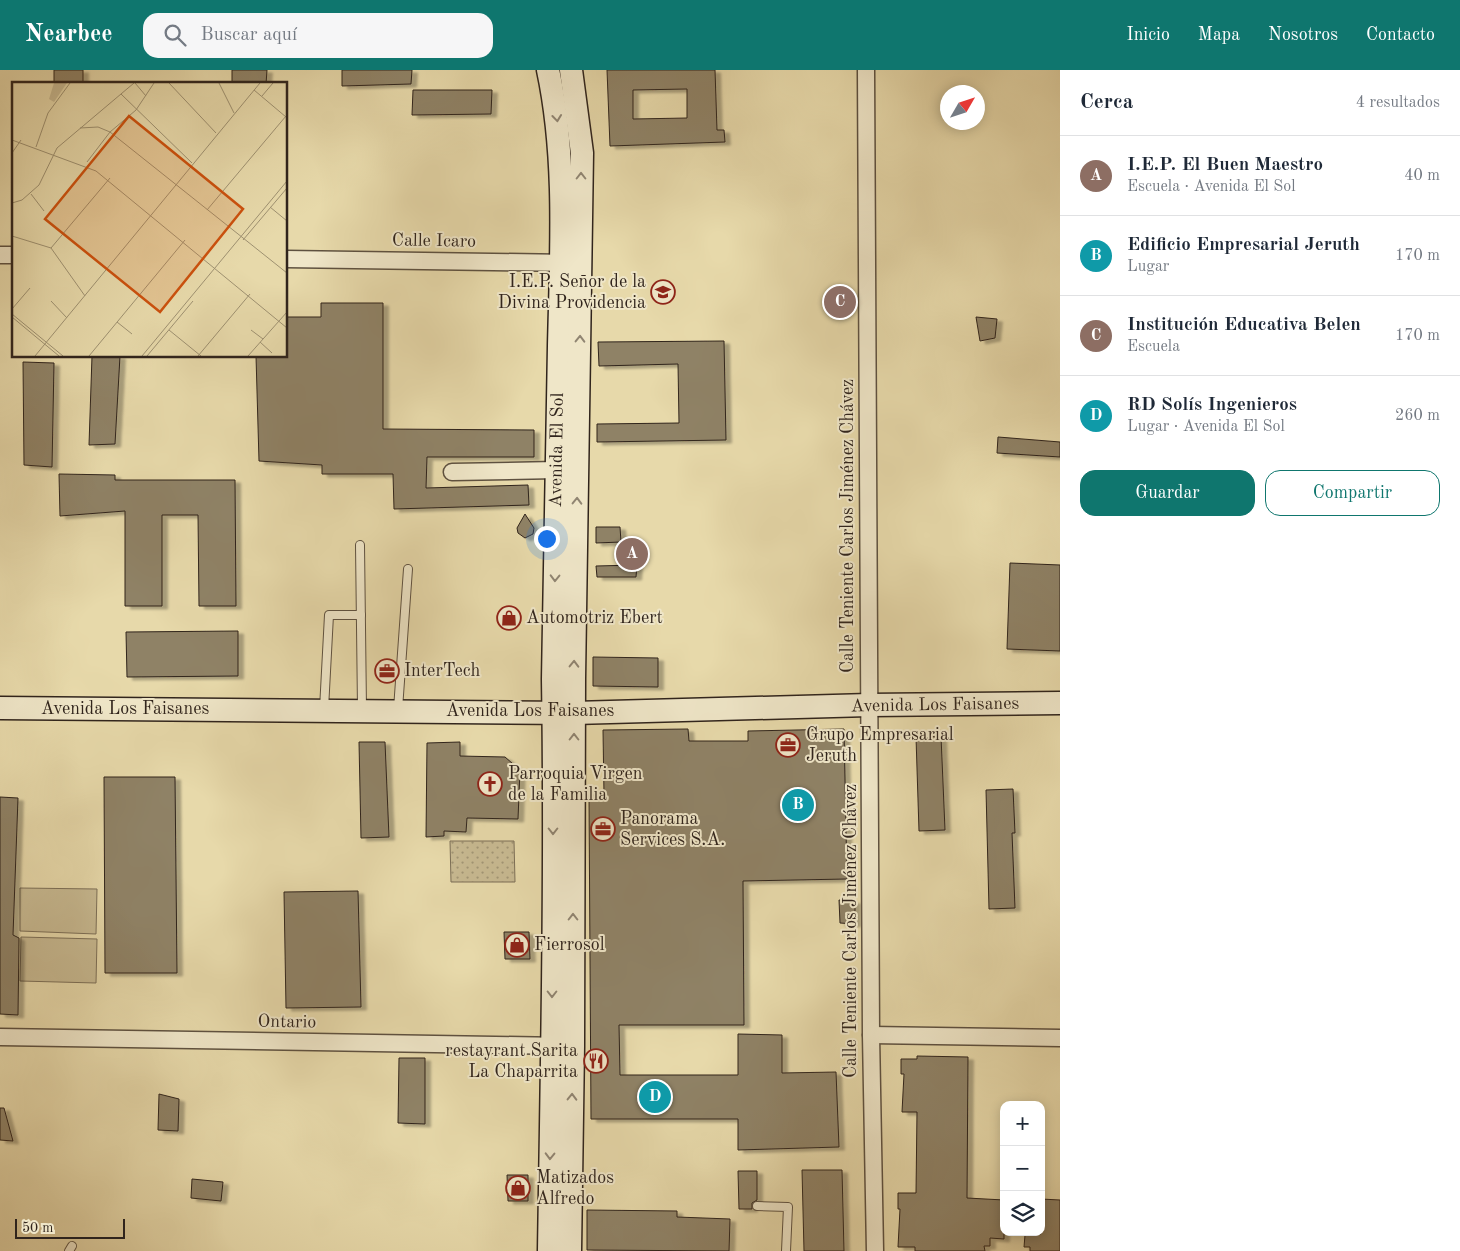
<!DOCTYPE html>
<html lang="es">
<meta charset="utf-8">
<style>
:root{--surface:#fff;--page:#f6f6f7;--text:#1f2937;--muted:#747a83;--line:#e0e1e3;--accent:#0f766e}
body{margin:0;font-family:"Old Standard TT",serif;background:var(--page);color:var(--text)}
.controls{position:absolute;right:15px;bottom:15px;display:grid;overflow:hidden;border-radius:10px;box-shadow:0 2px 12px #0003}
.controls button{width:45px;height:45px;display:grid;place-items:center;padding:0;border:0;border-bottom:1px solid var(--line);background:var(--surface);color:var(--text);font:25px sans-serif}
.compass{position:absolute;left:940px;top:15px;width:45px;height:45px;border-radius:50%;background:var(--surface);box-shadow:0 2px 12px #0003;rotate:51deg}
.scale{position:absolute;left:15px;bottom:12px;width:110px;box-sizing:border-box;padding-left:5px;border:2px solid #30241c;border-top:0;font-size:14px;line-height:18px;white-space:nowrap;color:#30241c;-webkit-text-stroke:4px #efe6c8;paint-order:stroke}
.you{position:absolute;left:546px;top:468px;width:18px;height:18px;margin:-12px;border:4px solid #fff;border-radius:50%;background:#1a73e8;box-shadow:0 0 0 8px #1a73e833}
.badge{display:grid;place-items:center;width:32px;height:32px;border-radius:50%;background:var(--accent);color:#fff;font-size:16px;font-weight:700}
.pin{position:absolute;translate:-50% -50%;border:2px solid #fff;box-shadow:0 1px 5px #0006}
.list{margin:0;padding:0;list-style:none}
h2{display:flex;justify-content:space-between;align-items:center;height:65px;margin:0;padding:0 20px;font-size:21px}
h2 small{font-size:16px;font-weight:400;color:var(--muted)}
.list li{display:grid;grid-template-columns:32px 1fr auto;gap:15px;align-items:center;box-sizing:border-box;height:80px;padding:0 20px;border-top:1px solid var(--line)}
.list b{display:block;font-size:19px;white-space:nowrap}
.list p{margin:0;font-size:16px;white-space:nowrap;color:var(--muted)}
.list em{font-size:16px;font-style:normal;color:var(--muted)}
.actions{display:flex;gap:10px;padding:15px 20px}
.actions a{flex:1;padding:11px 0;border:1px solid var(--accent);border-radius:15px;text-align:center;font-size:18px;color:var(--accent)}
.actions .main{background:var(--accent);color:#fff}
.icon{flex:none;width:28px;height:28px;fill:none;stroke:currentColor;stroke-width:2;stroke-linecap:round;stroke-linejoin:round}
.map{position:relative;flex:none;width:1060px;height:1181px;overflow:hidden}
header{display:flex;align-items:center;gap:30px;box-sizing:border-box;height:70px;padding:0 25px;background:var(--accent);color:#fff}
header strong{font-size:24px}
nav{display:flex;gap:28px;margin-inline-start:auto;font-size:18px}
.search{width:350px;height:45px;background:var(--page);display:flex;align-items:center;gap:12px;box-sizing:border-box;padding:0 18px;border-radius:15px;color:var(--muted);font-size:19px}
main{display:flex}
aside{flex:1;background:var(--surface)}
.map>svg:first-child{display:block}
.grass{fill:url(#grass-dots);stroke:#7c6f57}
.pitch{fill:#c8ba92;stroke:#7c6f57}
.building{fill:#8f8266;stroke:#30241c;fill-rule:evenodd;filter:url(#shadow)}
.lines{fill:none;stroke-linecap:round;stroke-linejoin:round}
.lane-casing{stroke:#5e5140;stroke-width:10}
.street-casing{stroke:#5e5140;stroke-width:19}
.secondary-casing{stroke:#30241c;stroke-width:25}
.lane{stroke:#efe6c8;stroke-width:8}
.street{stroke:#efe6c8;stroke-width:16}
.secondary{stroke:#efe6c8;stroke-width:22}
.oneway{stroke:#908572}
.labels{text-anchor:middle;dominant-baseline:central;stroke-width:4;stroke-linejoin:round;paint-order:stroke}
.street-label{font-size:18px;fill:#30241c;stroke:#efe6c8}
.poi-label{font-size:18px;fill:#30241c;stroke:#efe6c8;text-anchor:start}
.inset-road{fill:none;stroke:#9e9171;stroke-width:1}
.view{fill:#cc510e;fill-opacity:0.15;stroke:#cc510e;stroke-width:2.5}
.inset-edge{fill:none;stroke:#30241c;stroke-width:2.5}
</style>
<header>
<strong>Nearbee</strong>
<div class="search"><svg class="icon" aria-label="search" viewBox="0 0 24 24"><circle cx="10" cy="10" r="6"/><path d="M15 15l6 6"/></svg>Buscar aquí</div>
<nav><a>Inicio</a><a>Mapa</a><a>Nosotros</a><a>Contacto</a></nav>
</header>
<main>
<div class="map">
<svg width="1060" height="1181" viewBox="0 0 1060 1181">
<defs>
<pattern id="grass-dots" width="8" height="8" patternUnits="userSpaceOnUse" patternTransform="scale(1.25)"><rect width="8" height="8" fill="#c8ba92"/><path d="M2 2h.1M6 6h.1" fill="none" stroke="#a39776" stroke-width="1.8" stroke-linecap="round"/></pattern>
<filter id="shadow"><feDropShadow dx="5.5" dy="3" stdDeviation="1" flood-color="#0004"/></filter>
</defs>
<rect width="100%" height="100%" fill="#e7d9aa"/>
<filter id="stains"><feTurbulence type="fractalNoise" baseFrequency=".004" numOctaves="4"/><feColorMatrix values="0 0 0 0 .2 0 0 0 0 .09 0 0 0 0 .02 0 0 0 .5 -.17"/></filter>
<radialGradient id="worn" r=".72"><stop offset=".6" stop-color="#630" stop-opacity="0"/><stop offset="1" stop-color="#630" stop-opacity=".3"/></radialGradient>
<polygon class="grass" points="450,771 514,771 515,812 451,812"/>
<g class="pitch">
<polygon points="20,818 97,819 96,864 20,861"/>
<polygon points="21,867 97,869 96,913 20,911"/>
</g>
<g class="building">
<rect x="54" y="0" width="29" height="14"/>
<polygon points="232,0 267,0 266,14 232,14"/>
<polygon points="342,0 412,0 411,14 342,16"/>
<path d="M607 0H715L717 60H724L725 72 610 76ZM687 19V48L633 49V20Z"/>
<polygon points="413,20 492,20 491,44 412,45"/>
<polygon points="321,233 383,233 383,359 534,360 534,387 427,387 426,418 528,415 529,435 394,439 393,404 322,404 322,395 259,391 256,286 286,286 286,247 321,247"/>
<polygon points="976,247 997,249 995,268 980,271"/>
<polygon points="724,271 726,370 597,372 597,354 679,353 678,294 599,296 598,272"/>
<polygon points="92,286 120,286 115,374 89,375"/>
<polygon points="23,292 54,293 52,397 24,395"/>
<polygon points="998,367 1060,372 1060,387 997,383"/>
<polygon points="59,404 115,405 115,410 235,410 236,536 199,536 198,445 162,445 162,536 125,536 125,441 60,446"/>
<polygon points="525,444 534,458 533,464 525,468 518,463 517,458"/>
<polygon points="596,457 620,457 621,472 596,473"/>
<polygon points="1010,493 1060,495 1060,581 1007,579"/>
<polygon points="637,495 636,507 597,507 596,496"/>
<polygon points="238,561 238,606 127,607 126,562"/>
<polygon points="593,587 658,588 658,617 593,616"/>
<polygon points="688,659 689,671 748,671 748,661 844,659 847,809 743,811 744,955 619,955 620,1005 738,1005 738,964 782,965 782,1003 836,1002 839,1077 738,1080 738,1049 591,1049 589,725 604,725 603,660"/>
<polygon points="941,666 945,760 919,761 916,667"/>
<polygon points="359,672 385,672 389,767 361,768"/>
<polygon points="460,672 460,686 505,687 520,700 518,749 467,748 466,762 444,761 444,766 426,767 427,673"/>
<polygon points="104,707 175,707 177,903 105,903"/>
<polygon points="1013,719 1015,763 1012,763 1015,838 989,839 986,720"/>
<polygon points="0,727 18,728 13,865 19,868 18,945 0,944"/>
<polygon points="358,821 361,937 286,938 284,822"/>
<polygon points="839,830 855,831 855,854 840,853"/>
<polygon points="504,862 529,862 530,889 505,889"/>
<polygon points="917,986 968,987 967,1128 1004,1130 1004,1169 990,1168 990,1176 984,1176 985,1181 915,1181 915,1177 898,1177 900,1139 898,1139 898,1123 916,1123 917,1042 902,1042 904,1004 901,1004 901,989 917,989"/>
<polygon points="399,988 425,988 425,1054 398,1053"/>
<polygon points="159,1024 179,1029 178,1061 158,1060"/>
<polygon points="0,1038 4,1038 13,1071 0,1070"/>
<polygon points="802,1100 842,1100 844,1181 804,1181"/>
<polygon points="738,1101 757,1101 757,1130 752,1133 752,1139 739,1139"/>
<polygon points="507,1105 528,1105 528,1131 508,1131"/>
<polygon points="192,1109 223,1112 221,1131 191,1128"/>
<polygon points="1041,1129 1060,1130 1060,1181 1030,1181 1030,1177 1024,1177 1025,1165 1041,1164"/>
<polygon points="587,1140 677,1141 677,1147 730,1149 729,1181 587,1180"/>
</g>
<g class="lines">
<g class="lane-casing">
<g id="lane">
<polyline points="360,475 362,639"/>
<polyline points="324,639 329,545 361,545"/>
<polyline points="398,639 408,499"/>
<polyline points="757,1136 788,1137 786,1181"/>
<polyline points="69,1181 72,1176"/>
</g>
</g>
<g class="street-casing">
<g id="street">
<polyline points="866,0 871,965 875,1181"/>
<polyline points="0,185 14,185"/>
<polyline points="286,189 571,193"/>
<polyline points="452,402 556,400"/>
<polyline points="871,965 1060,968"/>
<polyline points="0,967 563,976"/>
</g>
</g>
<g class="secondary-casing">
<g id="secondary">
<path d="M548 0C567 89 561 185 559 276 557 387 555 498 553 609 556 799 552 990 549 1181"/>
<polyline points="0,638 574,643 869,635 1060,633"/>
<polyline points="570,1181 573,976 574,609 582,83 571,0"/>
</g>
</g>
<use href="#lane" class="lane"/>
<use href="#street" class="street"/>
<use href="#secondary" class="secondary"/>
</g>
<defs><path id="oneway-chevron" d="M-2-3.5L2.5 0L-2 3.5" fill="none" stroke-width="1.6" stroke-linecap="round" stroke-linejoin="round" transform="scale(1.25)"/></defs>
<g class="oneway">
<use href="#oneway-chevron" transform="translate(557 48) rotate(84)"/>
<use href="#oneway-chevron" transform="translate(581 106) rotate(-90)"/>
<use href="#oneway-chevron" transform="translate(580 269) rotate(-89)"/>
<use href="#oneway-chevron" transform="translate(577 431) rotate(-89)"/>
<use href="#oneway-chevron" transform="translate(555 508) rotate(91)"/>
<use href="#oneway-chevron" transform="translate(574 594) rotate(-89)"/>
<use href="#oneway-chevron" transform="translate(574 667) rotate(-90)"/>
<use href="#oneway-chevron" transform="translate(553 761) rotate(90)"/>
<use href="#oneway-chevron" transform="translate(573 847) rotate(-90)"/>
<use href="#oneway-chevron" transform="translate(552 924) rotate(90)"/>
<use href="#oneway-chevron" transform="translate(572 1027) rotate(-89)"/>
<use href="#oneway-chevron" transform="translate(550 1086) rotate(91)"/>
</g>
<defs>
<g id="school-ring" transform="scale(1.25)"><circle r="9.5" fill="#efe6c8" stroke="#8f2418" stroke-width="1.5"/><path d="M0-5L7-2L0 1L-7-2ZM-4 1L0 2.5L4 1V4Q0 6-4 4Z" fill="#8f2418"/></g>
<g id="shop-ring" transform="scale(1.25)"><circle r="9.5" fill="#efe6c8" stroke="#8f2418" stroke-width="1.5"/><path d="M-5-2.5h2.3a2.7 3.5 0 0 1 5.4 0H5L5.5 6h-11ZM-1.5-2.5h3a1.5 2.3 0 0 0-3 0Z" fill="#8f2418"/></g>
<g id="office-ring" transform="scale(1.25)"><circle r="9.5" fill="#efe6c8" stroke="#8f2418" stroke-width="1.5"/><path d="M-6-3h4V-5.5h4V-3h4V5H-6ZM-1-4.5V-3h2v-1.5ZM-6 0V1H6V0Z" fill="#8f2418"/></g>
<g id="church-ring" transform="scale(1.25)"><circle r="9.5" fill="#efe6c8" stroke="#8f2418" stroke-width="1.5"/><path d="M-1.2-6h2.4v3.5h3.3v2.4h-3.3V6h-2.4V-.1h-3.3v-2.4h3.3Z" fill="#8f2418"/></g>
<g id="restaurant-ring" transform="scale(1.25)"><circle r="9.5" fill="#efe6c8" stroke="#8f2418" stroke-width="1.5"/><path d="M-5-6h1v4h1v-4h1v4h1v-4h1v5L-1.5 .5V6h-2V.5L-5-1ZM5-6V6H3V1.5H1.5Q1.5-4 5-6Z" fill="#8f2418"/></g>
</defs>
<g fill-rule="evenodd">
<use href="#school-ring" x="663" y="222"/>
<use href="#shop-ring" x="509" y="548"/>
<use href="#office-ring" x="387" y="601"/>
<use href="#office-ring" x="788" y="675"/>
<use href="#church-ring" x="490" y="714"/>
<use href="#office-ring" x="603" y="759"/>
<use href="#shop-ring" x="517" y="875"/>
<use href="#restaurant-ring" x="596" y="991"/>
<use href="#shop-ring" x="518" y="1118"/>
</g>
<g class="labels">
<g class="street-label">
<text transform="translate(434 171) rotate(1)">Calle Icaro</text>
<text transform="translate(557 380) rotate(-89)">Avenida El Sol</text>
<text transform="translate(848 456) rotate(-90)">Calle Teniente Carlos Jiménez Chávez</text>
<text transform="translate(935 635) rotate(-1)">Avenida Los Faisanes</text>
<text x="125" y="639">Avenida Los Faisanes</text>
<text x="530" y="641">Avenida Los Faisanes</text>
<text transform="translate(851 861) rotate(-90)">Calle Teniente Carlos Jiménez Chávez</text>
<text transform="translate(287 952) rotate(1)">Ontario</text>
</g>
<g class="poi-label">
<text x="646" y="212" text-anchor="end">I.E.P. Señor de la<tspan x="646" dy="21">Divina Providencia</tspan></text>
<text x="526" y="548">Automotriz Ebert</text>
<text x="404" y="601">InterTech</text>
<text x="806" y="665">Grupo Empresarial<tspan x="806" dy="21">Jeruth</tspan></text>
<text x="508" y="704">Parroquia Virgen<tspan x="508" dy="21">de la Familia</tspan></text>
<text x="620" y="749">Panorama<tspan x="620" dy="21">Services S.A.</tspan></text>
<text x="534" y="875">Fierrosol</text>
<text x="578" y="981" text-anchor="end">restayrant Sarita<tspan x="578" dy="21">La Chaparrita</tspan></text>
<text x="536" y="1108">Matizados<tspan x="536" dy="21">Alfredo</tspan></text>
</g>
</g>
<g transform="translate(12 12)">
<rect width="275" height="275" fill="#e7d9aa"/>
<path d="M42 1H55L42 20 37 17Z" fill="#c8ba92"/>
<path class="inset-road" d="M123 1 134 14M157 1 204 51M207 1 222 31M242 8 274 35M109 12 180 81M250 14 261 1M68 46 86 45 98 50 275 191M0 58 84 89 275 246M24 65 36 31 58 1M0 71 9 58M75 80 98 50 124 28 142 1M19 112 32 129M0 121 10 118 27 103 45 66 122 1M258 125 275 139M195 128 274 34M0 154 39 166 73 214M231 158 275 106M39 166 98 96M39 219 55 236M0 227 18 206M0 232 51 274M0 235 47 274M105 240 120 252M157 248 189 274M239 248 251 257M248 260 260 271M23 274 248 1M77 274 173 158M130 274 275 99M135 274 181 219M186 274 238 212M236 274 275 230"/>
<path class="view" d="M117 34 231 127 148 230 33 137Z"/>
<rect width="275" height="275" class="inset-edge"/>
</g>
<rect width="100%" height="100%" filter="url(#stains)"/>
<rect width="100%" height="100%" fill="url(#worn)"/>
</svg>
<div class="controls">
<button>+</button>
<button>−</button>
<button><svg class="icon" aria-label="layers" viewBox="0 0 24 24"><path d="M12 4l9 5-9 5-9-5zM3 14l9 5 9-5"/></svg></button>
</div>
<svg class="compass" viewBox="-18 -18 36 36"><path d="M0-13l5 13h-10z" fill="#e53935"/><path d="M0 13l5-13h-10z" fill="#747a83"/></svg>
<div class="scale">50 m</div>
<div class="you"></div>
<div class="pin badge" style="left:632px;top:484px;background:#8d6e63">A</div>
<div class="pin badge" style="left:798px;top:735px;background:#0f9aa8">B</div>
<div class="pin badge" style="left:840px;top:232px;background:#8d6e63">C</div>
<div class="pin badge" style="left:655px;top:1027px;background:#0f9aa8">D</div>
</div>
<aside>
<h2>Cerca<small>4 resultados</small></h2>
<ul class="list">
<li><span class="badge" style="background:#8d6e63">A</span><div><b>I.E.P. El Buen Maestro</b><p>Escuela · Avenida El Sol</p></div><em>40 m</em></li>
<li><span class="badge" style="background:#0f9aa8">B</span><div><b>Edificio Empresarial Jeruth</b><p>Lugar</p></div><em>170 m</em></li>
<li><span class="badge" style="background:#8d6e63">C</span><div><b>Institución Educativa Belen</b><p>Escuela</p></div><em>170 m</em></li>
<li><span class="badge" style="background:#0f9aa8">D</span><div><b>RD Solís Ingenieros</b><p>Lugar · Avenida El Sol</p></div><em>260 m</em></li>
</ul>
<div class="actions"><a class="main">Guardar</a><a>Compartir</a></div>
</aside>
</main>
